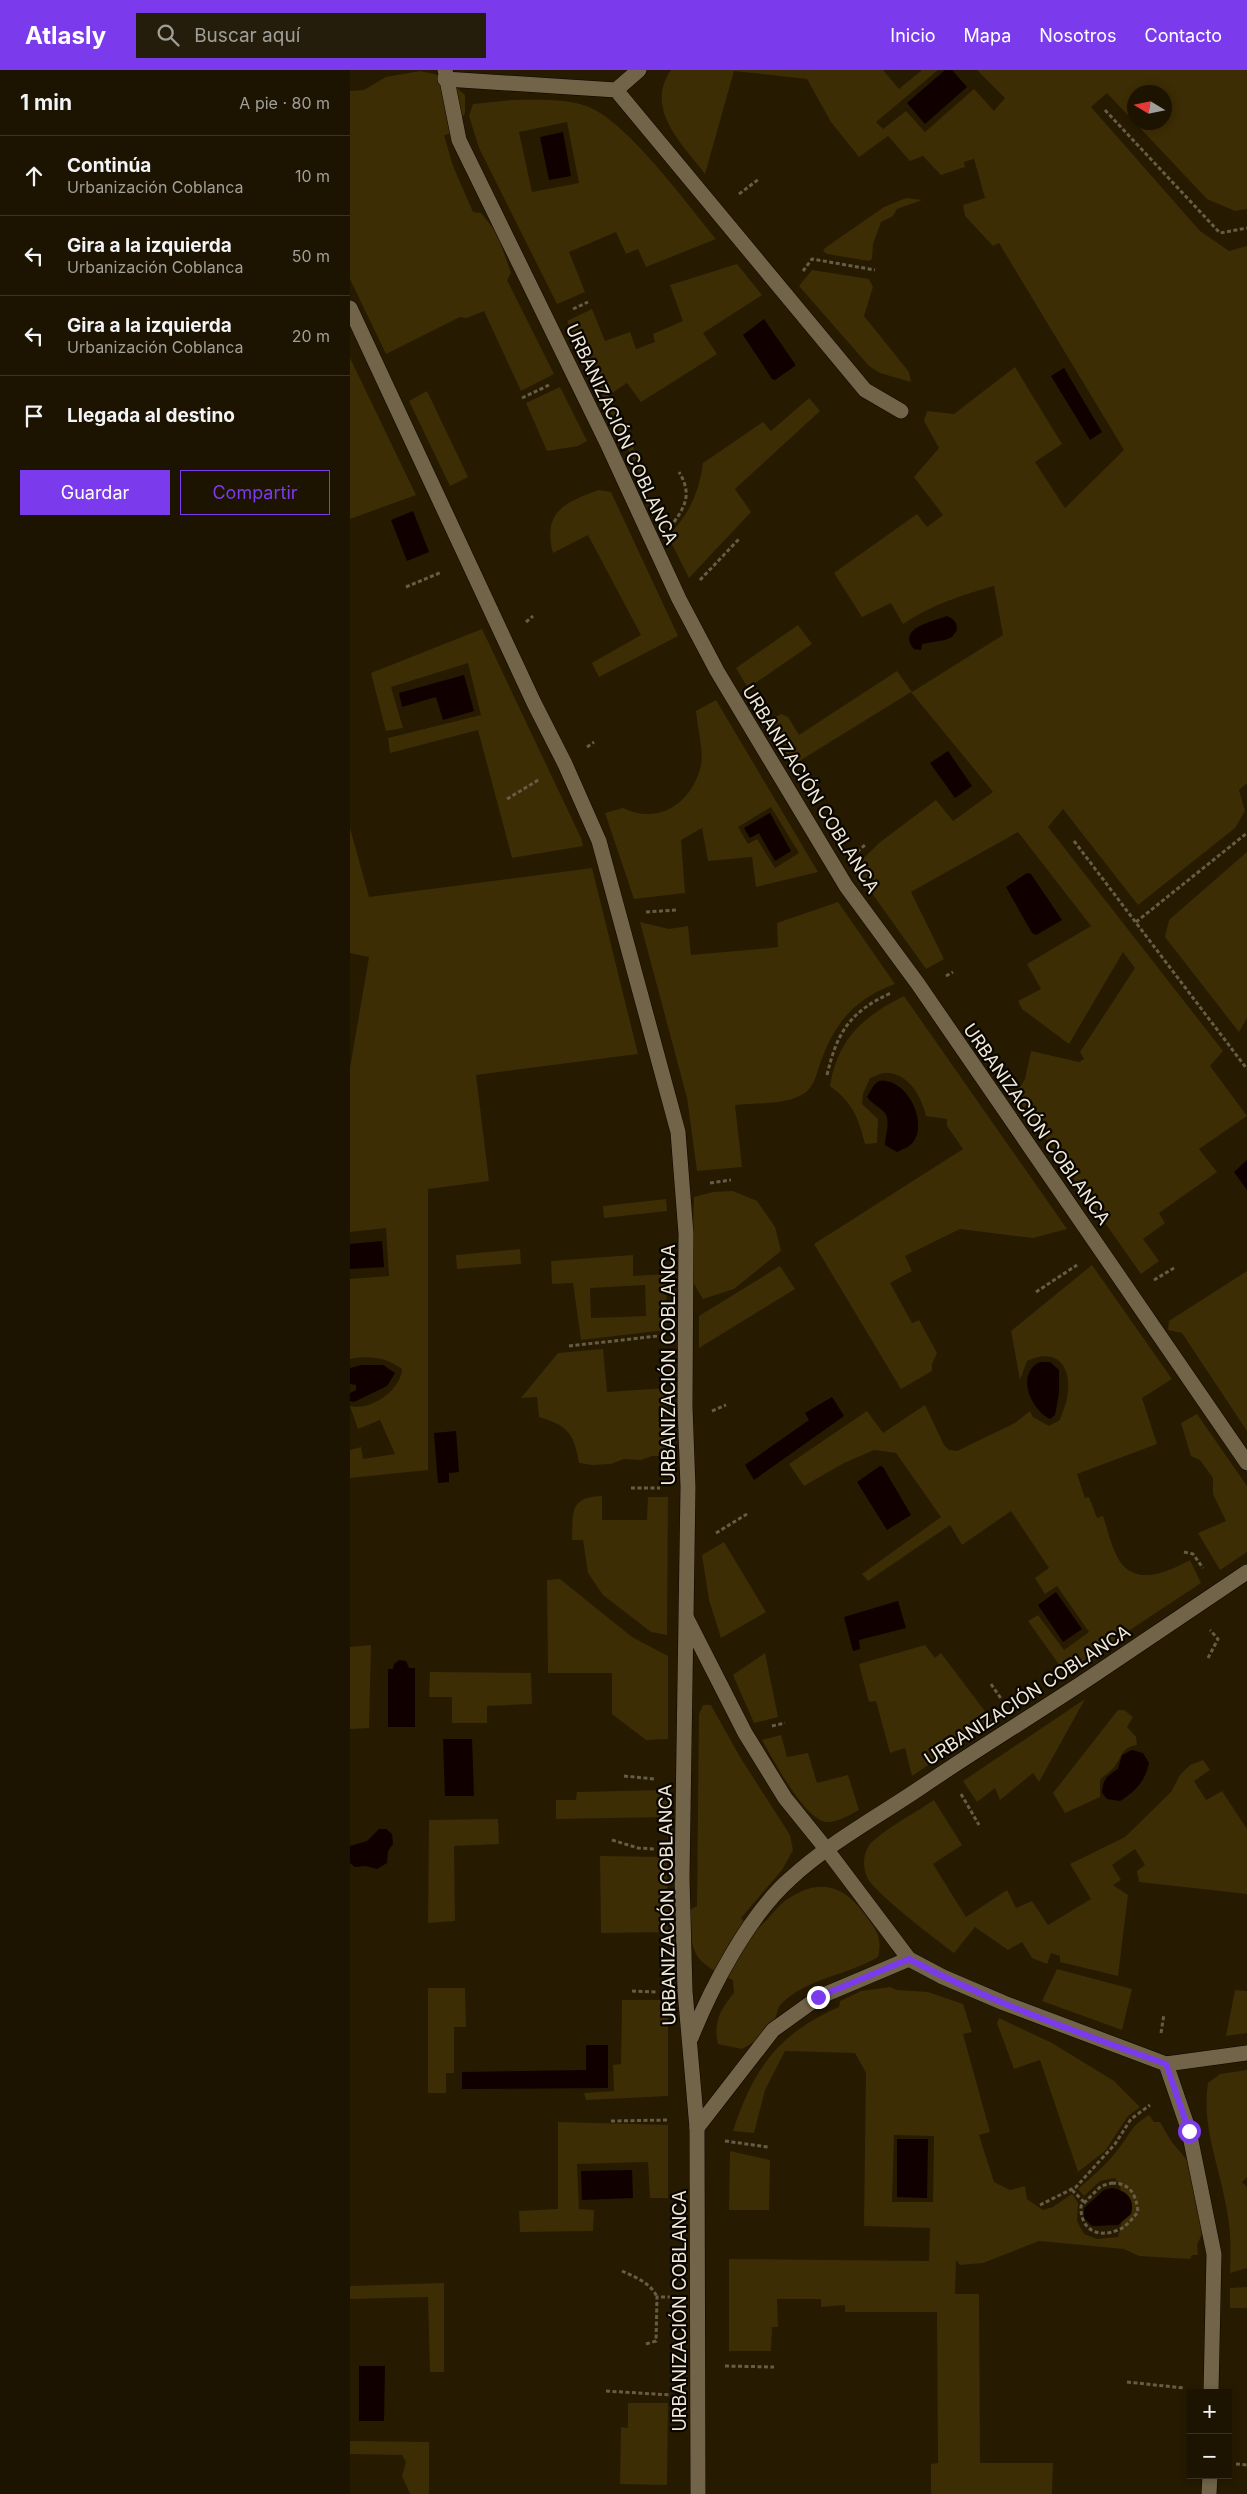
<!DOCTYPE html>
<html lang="es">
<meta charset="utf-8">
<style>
:root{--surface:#1c1401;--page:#251d0b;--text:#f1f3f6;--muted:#a09e99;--line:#3a3323;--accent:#7c3aed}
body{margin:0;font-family:Inter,sans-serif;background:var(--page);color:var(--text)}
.controls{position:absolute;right:15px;bottom:15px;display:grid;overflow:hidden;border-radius:0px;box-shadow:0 2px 8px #0003}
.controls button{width:45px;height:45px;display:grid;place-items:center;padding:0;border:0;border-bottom:1px solid var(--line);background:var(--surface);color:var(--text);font:25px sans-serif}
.compass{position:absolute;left:777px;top:15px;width:45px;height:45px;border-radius:50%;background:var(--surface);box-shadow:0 2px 8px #0003;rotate:280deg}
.stop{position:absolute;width:15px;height:15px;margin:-11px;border:4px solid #7c3aed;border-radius:50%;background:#fff}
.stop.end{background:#7c3aed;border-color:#fff;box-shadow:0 1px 5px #0008}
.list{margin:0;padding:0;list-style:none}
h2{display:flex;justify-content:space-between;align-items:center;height:65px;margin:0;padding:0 20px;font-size:21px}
h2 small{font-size:16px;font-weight:400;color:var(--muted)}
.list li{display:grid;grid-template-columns:32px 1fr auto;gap:15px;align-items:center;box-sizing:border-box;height:80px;padding:0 20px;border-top:1px solid var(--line)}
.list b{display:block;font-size:19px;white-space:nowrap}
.list p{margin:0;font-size:16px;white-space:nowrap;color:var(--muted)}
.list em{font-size:16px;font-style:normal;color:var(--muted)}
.actions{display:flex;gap:10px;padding:15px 20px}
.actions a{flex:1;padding:11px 0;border:1px solid var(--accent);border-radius:0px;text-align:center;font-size:18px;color:var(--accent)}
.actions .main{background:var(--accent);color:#fff}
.icon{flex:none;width:28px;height:28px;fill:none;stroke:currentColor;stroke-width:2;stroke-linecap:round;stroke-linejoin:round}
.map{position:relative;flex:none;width:897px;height:2424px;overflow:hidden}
header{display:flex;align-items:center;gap:30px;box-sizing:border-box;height:70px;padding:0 25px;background:var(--accent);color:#fff}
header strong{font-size:24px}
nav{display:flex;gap:28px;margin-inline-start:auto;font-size:18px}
.search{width:350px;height:45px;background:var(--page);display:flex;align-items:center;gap:12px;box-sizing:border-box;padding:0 18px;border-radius:0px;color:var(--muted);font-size:19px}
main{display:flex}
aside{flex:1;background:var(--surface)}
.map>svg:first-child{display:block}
.green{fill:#3d2d05;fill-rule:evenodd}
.water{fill:#100000}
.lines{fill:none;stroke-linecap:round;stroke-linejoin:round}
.minor-casing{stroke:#0e0500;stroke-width:16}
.path{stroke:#675c46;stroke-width:3;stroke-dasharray:4 2.5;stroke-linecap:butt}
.minor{stroke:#726448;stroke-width:15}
.route{stroke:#7c3aed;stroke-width:6}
.labels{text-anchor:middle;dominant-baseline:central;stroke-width:4.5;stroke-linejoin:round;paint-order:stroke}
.street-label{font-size:18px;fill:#f0e8d9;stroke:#0a0601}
</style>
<header>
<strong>Atlasly</strong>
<div class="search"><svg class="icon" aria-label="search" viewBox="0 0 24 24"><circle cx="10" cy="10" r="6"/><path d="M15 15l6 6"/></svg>Buscar aquí</div>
<nav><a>Inicio</a><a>Mapa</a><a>Nosotros</a><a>Contacto</a></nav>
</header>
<main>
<aside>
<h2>1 min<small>A pie · 80 m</small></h2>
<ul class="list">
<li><svg class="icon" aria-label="ahead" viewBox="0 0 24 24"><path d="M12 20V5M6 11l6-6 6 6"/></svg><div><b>Continúa</b><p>Urbanización Coblanca</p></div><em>10 m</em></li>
<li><svg class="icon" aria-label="left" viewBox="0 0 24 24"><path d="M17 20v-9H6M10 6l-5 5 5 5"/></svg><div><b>Gira a la izquierda</b><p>Urbanización Coblanca</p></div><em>50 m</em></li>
<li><svg class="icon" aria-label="left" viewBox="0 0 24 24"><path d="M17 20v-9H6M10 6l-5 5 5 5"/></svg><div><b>Gira a la izquierda</b><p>Urbanización Coblanca</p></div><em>20 m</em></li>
<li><svg class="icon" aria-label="arrive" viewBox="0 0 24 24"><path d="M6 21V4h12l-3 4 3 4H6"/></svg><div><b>Llegada al destino</b></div></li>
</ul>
<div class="actions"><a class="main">Guardar</a><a>Compartir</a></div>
</aside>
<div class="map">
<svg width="897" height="2424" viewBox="0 0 897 2424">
<rect width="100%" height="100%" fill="#261a01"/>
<g class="green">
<path d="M321 0H533L549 19 572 0H588L526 52 533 59 556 41 575 62 624 19 644 41 655 28 627 0H897V139L885 141 857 129 757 23 741 37 850 161 879 181 897 176V713L889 720 895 741 885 758 788 835 713 739 698 757 873 981 860 996 897 1046 849 1079 867 1102 809 1143 815 1153 793 1169 809 1191 791 1204 665 1025 675 1009 681 981 729 992 734 989 730 982 785 898 773 882 719 974 672 939 668 931 691 919 677 894 741 856 668 762 561 822 594 889 576 899 504 798 529 773 586 730 603 751 643 722 561 622 443 695 418 651 431 644 438 647 449 665 547 601 562 622 653 565 644 516C612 525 581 535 553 554L541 533 512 547 484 503 567 444 577 457 593 445 564 407 589 378 574 351 577 341 604 344 665 297 712 374 685 392 715 438 774 380 649 173 643 176 615 146 613 135 635 128 624 89 614 92 615 97 591 105 573 86 560 91 538 66 509 87 481 52 457 9 384 1 355 104C332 74 294 39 321 0ZM784 22H814V52H784Z"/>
<polygon points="70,1 94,6 115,25 115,43 103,63 94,65 103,96 123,142 131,143 147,163 161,203 157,210 204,304 171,321 134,241 117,248 110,247 36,284 0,209 0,21 14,20 36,7"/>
<path d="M162 30C187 30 216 28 239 37 278 53 338 135 366 169L296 197 288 179 276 184 266 162 219 182 235 222 207 234 129 78 119 46 123 34ZM217 52 229 113 182 122 169 62Z"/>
<polygon points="556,128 572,130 547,139 543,146 531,152 523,174 522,189 519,191 477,184 473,181 475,178 534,137"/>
<polygon points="387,194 412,225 353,263 367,284 291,332 277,313 259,325 301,415 298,421 217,251 242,239 255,271 280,262 286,279 305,272 303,264 333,251 320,215"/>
<polygon points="462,200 519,209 523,217 514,246 559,302 561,312 530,303 519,296 449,216"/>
<polygon points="0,288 66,425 0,449"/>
<polygon points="210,317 237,371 228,376 197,381 176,333"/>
<polygon points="77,321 118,407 100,416 59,331"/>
<path d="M459 328 470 341 385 419 401 442 339 508 318 466C339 444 349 423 353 393L413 352 421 361Z"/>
<path d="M249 420 261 422 328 566 249 607 242 593 291 565 238 465 203 483C192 442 215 432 249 420Z"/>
<polygon points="448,555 462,574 398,618 386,598"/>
<polygon points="132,559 231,768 233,776 162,788 128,660 40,683 38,668 131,645 118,593 41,617 53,658 36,661 21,603"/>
<path d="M366 630 468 802 406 817 402 787 358 791 352 758 331 770 335 823 284 829 255 743 273 738C309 756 343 732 351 695 354 682 347 655 346 641ZM421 737 449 783 425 798 407 769 398 774 388 757Z"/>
<path d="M0 758 19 827 242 798 288 984 126 1005 139 1111 78 1119V1400L0 1408V1380L11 1377 13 1389 45 1384 30 1350 8 1359 0 1336C21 1341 51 1320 52 1299 36 1287 19 1285 0 1289V1209L39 1206 36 1158 0 1162V998L19 887 0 883Z"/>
<polygon points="897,782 897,948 889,962 815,867 819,850"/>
<path d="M488 832 545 914C505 929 486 951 471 991 467 1002 465 1015 456 1022 438 1036 406 1032 385 1035L392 1097 347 1101 337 1028 290 852 319 859 338 856 341 885 420 878 428 877 427 853Z"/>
<path d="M554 926 717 1159 683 1168 610 1159 555 1186 562 1201 540 1213 562 1253 569 1250 587 1283 582 1294V1301L551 1319 464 1174 613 1079 597 1056V1049L576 1046C572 1027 558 1002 535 1003 530 1003 524 1007 520 1008L513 1024 512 1034 528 1049 527 1073 515 1074C508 1047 503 1033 480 1016 488 969 512 947 554 926Z"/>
<polygon points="383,1121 407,1131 425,1157 431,1181 384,1219 353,1229 341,1209 344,1127 363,1122"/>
<polygon points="316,1129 317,1141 254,1148 253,1136"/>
<polygon points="170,1179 171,1194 107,1199 106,1185"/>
<path d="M283 1185V1206L317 1204 316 1260 231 1270 223 1213 202 1214 201 1191ZM295 1215 296 1246 241 1248 240 1218Z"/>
<path d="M742 1195 822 1309 792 1328 807 1374 727 1404 735 1428 739 1427 747 1448 753 1446C758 1460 762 1481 771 1493 788 1516 820 1501 840 1490L851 1513 715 1603 678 1551 688 1545 714 1580 739 1562 707 1516 695 1524 685 1508 699 1498 661 1441 612 1475 600 1455 518 1511 512 1504 591 1447 546 1383 524 1380 494 1393 454 1416 439 1394 517 1341 533 1363 575 1335 594 1375 599 1380 607 1381 665 1353 680 1341 683 1347 699 1356 710 1350C712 1343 716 1335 717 1328 723 1298 708 1276 677 1291L670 1310 661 1261Z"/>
<polygon points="430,1196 445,1219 349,1278 349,1246"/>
<polygon points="897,1201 897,1361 832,1263 818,1260 819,1251"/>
<path d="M253 1279 257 1322 316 1318 317 1386H302L291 1390 274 1389 261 1394 242 1395 229 1393C224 1363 218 1356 189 1347L187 1327 171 1328 208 1283Z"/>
<polygon points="847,1344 897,1416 897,1482 870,1500 848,1463 876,1451 863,1424 863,1408 850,1390 841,1386 831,1353"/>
<path d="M252 1426V1450H297L298 1427H318L317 1565 301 1562 253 1525 238 1503 233 1470H222C223 1442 219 1427 252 1426Z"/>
<polygon points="374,1472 416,1542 371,1568 359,1530 352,1485"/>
<polygon points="210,1509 282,1567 318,1586 318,1669 296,1670 262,1644 262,1603 198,1603 197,1510"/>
<polygon points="21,1575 19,1658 0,1659 0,1577"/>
<polygon points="575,1575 585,1588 591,1583 643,1652 562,1706 555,1678 540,1683 526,1631 519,1632 509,1594"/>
<polygon points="415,1583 428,1647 404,1653 383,1605"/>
<polygon points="80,1602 181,1603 182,1634 137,1636 137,1653 102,1653 102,1627 79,1627"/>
<polygon points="735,1629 689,1712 683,1703 650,1730 645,1718 627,1732 613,1711"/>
<path d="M353 1635H361L390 1687 440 1765 443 1780 432 1800 391 1848 403 1862C416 1854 424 1839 436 1830 467 1809 491 1813 513 1842 525 1858 533 1866 528 1887 498 1905 457 1908 431 1934 427 1938 427 1946 424 1951 416 1964 405 1972 392 1979L368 1974C363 1952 370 1940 384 1923L383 1910C342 1891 340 1884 341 1839L347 1836 349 1644Z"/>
<path d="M768 1640H774L783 1647 777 1657 786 1667 787 1675C771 1678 773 1685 765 1696 762 1701 754 1705 750 1710V1727L715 1743 703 1723Z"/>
<path d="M431 1665 437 1687 458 1683 467 1713 498 1705 509 1740C499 1745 487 1753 476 1752 454 1749 423 1689 412 1670Z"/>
<path d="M853 1690 860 1700 844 1711 856 1730 872 1721 897 1759V1824L789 1812 787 1801 795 1795 785 1779 762 1795 771 1810 763 1815 778 1825 768 1906 710 1892V1886L701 1883 697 1894 682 1888 672 1872 658 1880 625 1857 604 1883C587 1870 524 1823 517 1807 512 1795 513 1780 523 1771 541 1755 565 1743 584 1730L612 1775 583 1794 616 1847 657 1820 666 1838 682 1831 698 1855 741 1829 720 1794 775 1767 821 1722 830 1705 840 1695Z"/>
<polygon points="317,1720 317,1747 206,1749 206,1730 226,1730 227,1722"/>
<polygon points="148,1749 149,1774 104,1776 105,1851 78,1853 79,1750"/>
<polygon points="250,1786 317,1787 318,1862 251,1863"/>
<polygon points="707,1899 782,1919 772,1960 692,1931"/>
<path d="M540 1917 547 1920 578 1922 613 1934 622 1962 613 1964 640 2062 629 2065 644 2112 660 2120 675 2116 677 2129 693 2140 703 2137 722 2124 728 2133 727 2151 734 2164 747 2169 768 2167 775 2140 770 2117 765 2108 750 2111 734 2126 728 2119C743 2106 758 2093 770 2077 782 2061 781 2056 799 2045L804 2052H810L821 2071 841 2095 852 2164 847 2175 848 2185H842L840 2189 789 2186 774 2179 689 2171 633 2193 610 2195 606 2190 605 2224H629L630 2393H703L702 2424H581V2394L588 2393 587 2242H495V2235L471 2237V2229H427L428 2257H422L421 2281H379V2189L579 2191 580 2158 514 2156 516 2003 505 1983 435 1981 415 2020 404 2063 383 2061C403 2000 427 1964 489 1937L490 1931 511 1921ZM544 2065 584 2066 583 2132H542Z"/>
<polygon points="78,1918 115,1918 116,1957 104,1957 104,2003 96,2003 96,2023 78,2023"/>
<polygon points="885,1920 897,1921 897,1963 876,1966"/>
<polygon points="272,1930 318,1930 318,2026 236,2030 234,2023 264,2021 263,1995 271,1994"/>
<polygon points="649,1948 702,1973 764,2011 790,2037 778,2046 755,2081 728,2102 690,1990 664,1999 647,1953"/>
<path d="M897 2000V2107L892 2112 897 2117V2198L880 2203C881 2183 881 2161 877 2141 870 2097 851 2057 858 2013L870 2004Z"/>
<polygon points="208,2052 318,2055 318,2128 300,2128 298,2092 227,2094 229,2139 244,2140 243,2161 170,2162 169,2141 208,2139"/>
<polygon points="380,2081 420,2090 419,2140 379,2140"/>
<polygon points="94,2213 94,2302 80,2302 78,2227 0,2229 0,2216"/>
<polygon points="897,2217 897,2238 880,2238 880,2218"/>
<polygon points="278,2333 318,2333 317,2415 270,2414 271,2357 278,2358"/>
<polygon points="0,2371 79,2372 79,2424 60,2424 52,2406 56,2392 52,2385 0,2384"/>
</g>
<g class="water">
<polygon points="595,0 602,0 617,17 575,54 557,33"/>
<polygon points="213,62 221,106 199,110 190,67"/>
<polygon points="414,249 445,294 445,296 425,310 422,309 393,265"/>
<polygon points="714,298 752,362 740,370 701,306"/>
<polygon points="63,441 79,482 57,491 41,450"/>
<path d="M597 546C604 549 607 552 607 560L602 567 595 570 572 574 571 580 564 579C547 558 582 552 597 546Z"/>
<polygon points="114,605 124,641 93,650 86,627 52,637 49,623"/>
<polygon points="598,681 622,716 605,728 580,693"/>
<polygon points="420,743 441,781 425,791 409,763 400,768 394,758"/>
<polygon points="677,803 681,804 712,850 686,865 682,863 656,817"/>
<path d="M529 1011C556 1007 578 1051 564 1071 560 1077 553 1079 547 1082L535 1075C535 1066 541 1052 535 1043 530 1037 522 1034 517 1027L524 1015Z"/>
<polygon points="897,1090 897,1120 884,1102"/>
<polygon points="32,1171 34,1197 0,1199 0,1174"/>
<path d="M690 1292H700L709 1300V1323L705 1345 700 1349C681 1340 665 1304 690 1292Z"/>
<polygon points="12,1295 33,1295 45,1303 37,1316 4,1332 0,1331 0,1323 6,1320 6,1315 0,1314 0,1298"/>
<polygon points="482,1327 494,1346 404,1410 395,1395 459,1350 455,1343"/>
<polygon points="106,1361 109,1402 99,1403 99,1412 88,1413 84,1363"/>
<polygon points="530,1396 533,1397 561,1445 537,1460 507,1412"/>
<polygon points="706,1522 732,1559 713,1572 688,1535"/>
<polygon points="548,1531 556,1558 509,1570 510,1579 503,1581 494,1547"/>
<polygon points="49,1590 56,1591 59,1598 65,1598 65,1657 38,1657 38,1599 43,1599 44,1594"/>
<polygon points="93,1669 122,1669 124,1726 95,1726"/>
<path d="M782 1680 793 1683 799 1693C795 1711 786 1721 770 1731L757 1729 752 1723C753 1709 757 1706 768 1699L772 1685Z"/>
<polygon points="29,1759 36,1759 42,1764 43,1774 38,1781 37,1793 27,1799 16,1796 5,1797 0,1793 0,1776 17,1771"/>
<polygon points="236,1975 258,1975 258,2018 112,2019 112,2002 236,2000"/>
<polygon points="547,2069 578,2069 577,2128 547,2127"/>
<polygon points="282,2100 283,2128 232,2130 231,2101"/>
<path d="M762 2118C777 2121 785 2129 781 2144L768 2155 742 2156 734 2148V2138L754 2120Z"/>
<polygon points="9,2296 35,2296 34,2351 9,2351"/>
</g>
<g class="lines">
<g class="minor-casing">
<g id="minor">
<polyline points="95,0 109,70 257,373 329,529 367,601 496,816 568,914 897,1393"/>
<polyline points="95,9 266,20 515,320 551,341"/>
<polyline points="266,20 289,0"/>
<polyline points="0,238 184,633 215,694 249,771 328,1062 336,1164 335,1337 338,1417 332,1808 335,1921 347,2058 348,2424"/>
<polyline points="337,1549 395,1663 435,1728 477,1780 559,1889 593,1907 654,1933 816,1994 839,2061 864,2184 861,2323"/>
<path d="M341 1968C361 1918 399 1845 440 1809 479 1773 529 1746 573 1716 629 1678 687 1643 744 1605 795 1571 846 1536 897 1502"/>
<polyline points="816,1994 897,1983"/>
<polyline points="347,2058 423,1960 469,1927 559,1889"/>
<polyline points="859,2424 860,2405"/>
</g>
</g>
<g class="path">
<polyline points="755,40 870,163 897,158"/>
<polyline points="389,124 409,109"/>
<polyline points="453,201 462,189 525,200"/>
<polyline points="223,239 238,232"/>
<polyline points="172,328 199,315"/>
<path d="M324 452C337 434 341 422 329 402"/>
<polyline points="350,510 389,469"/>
<polyline points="56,517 92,502"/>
<polyline points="176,552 183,546"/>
<polyline points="237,677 244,672"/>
<polyline points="157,729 190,709"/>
<polyline points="724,771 897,999"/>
<polyline points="507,782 516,774"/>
<polyline points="296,842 326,840"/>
<polyline points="786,852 897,763"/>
<polyline points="596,906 603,902"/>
<path d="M477 1005C487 963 499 942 541 923"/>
<polyline points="360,1113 381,1110"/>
<polyline points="804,1210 824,1198"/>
<polyline points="686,1222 727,1195"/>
<polyline points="219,1276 308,1266"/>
<polyline points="362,1341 376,1335"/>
<polyline points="281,1418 310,1418"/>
<polyline points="366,1463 397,1444"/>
<polyline points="834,1482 843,1484 853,1498"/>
<polyline points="858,1588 868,1569 860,1560"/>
<polyline points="641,1614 652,1630"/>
<polyline points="422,1656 435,1653"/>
<polyline points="274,1706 305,1709"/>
<polyline points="611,1724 629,1755"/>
<polyline points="262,1770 288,1778 305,1779"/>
<polyline points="282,1921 307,1922"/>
<polyline points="811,1963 814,1944"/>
<polyline points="261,2051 318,2050"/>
<polyline points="375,2071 418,2077"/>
<path d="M762 2113C780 2113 786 2124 788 2142 782 2149 776 2157 768 2160 746 2169 730 2158 731 2136L751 2116Z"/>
<polyline points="722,2120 735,2133"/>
<polyline points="690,2135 726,2117 765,2074 781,2049 800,2035"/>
<path d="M272 2201C285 2207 301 2213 307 2227"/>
<polyline points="296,2274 306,2271 307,2227 320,2227"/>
<polyline points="375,2296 424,2297"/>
<polyline points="777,2312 834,2318"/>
<polyline points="256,2321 321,2325"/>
<polyline points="886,2394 897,2395"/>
</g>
<use href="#minor" class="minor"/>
</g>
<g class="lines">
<path class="route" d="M468 1927 559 1889C640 1932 729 1963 816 1994L839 2061"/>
</g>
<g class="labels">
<g class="street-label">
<text transform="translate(272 364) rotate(65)">URBANIZACIÓN COBLANCA</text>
<text transform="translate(461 719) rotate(58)">URBANIZACIÓN COBLANCA</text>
<text transform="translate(687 1054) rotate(55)">URBANIZACIÓN COBLANCA</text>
<text transform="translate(318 1295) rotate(-90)">URBANIZACIÓN COBLANCA</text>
<text transform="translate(677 1625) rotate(-33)">URBANIZACIÓN COBLANCA</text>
<text transform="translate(317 1835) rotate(-91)">URBANIZACIÓN COBLANCA</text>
<text transform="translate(329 2241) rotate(-90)">URBANIZACIÓN COBLANCA</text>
</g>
</g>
</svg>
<div class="controls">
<button>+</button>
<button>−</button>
</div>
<svg class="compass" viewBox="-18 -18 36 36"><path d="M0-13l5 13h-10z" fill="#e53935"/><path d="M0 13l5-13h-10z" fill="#a09e99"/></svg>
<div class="stop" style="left:839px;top:2061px"></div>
<div class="stop end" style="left:468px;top:1927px"></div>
</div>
</main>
